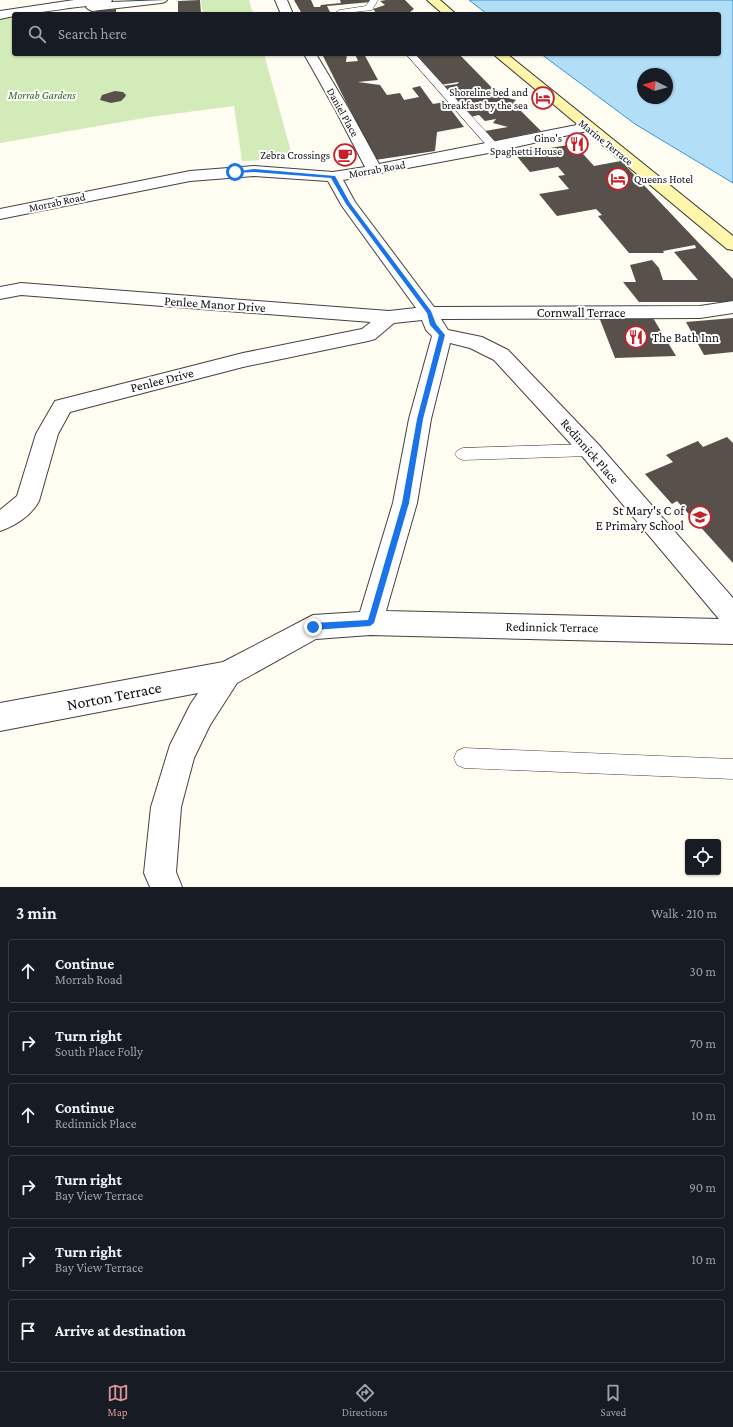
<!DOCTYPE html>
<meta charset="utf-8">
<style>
:root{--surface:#171b24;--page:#20242c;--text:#f1f3f6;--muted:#9ea1a6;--line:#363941;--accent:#dd949a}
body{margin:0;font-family:"Crimson Pro",serif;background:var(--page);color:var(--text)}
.controls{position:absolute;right:12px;bottom:12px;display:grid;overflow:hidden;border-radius:4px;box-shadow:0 1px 3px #0004}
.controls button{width:36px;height:36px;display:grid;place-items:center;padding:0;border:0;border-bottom:1px solid var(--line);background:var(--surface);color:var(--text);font:20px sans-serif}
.compass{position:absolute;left:637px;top:68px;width:36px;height:36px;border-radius:50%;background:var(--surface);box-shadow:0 1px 3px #0004;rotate:275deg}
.stop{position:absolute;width:12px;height:12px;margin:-9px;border:3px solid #1a73e8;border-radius:50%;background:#fff}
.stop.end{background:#1a73e8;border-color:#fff;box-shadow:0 1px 4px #0008}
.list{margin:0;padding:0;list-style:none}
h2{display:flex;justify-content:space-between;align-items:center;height:52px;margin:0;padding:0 16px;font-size:17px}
h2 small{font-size:13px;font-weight:400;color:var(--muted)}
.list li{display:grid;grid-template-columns:26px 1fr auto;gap:12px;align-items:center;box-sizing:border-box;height:64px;margin:0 8px 8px;padding:0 8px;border:1px solid var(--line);border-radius:4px}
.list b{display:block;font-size:15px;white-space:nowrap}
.list p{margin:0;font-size:13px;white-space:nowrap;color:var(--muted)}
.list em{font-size:13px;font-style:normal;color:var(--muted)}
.icon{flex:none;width:22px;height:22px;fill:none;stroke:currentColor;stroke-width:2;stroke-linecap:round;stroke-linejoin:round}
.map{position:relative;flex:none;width:733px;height:887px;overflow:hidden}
.search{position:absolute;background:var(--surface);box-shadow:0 1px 3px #0004;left:12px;right:12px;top:12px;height:44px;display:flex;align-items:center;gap:10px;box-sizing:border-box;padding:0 14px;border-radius:4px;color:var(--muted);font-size:15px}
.sheet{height:484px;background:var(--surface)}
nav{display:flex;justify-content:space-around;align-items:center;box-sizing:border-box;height:56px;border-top:1px solid var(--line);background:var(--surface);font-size:11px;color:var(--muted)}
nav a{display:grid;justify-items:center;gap:2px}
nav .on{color:var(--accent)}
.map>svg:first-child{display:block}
.green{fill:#d3ebb8}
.water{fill:#b3def8;stroke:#3894d2;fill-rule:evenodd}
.building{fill:#58504b}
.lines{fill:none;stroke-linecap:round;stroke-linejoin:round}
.lane-casing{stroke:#424242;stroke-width:1}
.street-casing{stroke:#424242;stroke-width:2}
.secondary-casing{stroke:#313131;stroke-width:2}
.lane{fill:#fff;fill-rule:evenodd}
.street{fill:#fff;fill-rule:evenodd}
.secondary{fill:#fff6ac;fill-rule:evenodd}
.route{fill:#1a73e8}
.labels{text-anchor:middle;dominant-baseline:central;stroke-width:4;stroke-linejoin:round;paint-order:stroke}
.far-poi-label{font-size:11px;fill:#0f0f0f;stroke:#fff;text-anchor:end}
.far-park-label{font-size:11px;font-style:italic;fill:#2c691c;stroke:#fff}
.far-street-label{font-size:11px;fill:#0f0f0f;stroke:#fff}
.street-label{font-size:13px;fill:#0f0f0f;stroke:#fff}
.poi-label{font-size:13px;fill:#0f0f0f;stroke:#fff;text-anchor:start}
.near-street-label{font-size:16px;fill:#0f0f0f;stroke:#fff}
</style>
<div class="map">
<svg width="733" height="887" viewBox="0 0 733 887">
<rect width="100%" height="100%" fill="#fffcf1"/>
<g class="green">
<polygon points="201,0 249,0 253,14 203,14"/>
<polygon points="14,17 14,54 69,54 69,56 100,54 264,54 293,159 242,161 234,106 150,117 0,143 0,19"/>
</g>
<path class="water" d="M469 0H733V183L635 124 541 54H719V14H487ZM643 74H667V98H643Z"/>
<g class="building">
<polygon points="200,0 201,14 178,14 178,1"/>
<polygon points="294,0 311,0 314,7 320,7 321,5 341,3 340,0 371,0 371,2 327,6 331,14 302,14"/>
<polygon points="386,0 405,0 414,9 410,12 412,14 377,14 373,9 385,5 380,1"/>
<polygon points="116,9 116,14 95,14 96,10"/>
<polygon points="322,54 347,54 346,62 358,61 355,54 364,54 378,80 358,82 380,85 387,95 400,93 404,100 419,97 412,88 420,86 433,104 445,102 464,127 437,132 435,151 375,160"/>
<polygon points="412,54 459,54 500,96 516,100 513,103 541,131 494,141 485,131 508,127 493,123 496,119 485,121 479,115 470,117 443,86 457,84 459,82 440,85"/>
<polygon points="115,91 123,92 126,95 125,97 121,101 111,103 100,100 102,95"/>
<polygon points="574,144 594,166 621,161 733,279 733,302 639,302 623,282 636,282 630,265 652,260 659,268 663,280 698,280 674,252 696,248 695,245 663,251 664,253 629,253 598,216 602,215 596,209 557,216 539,194 569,189 558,176 565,175 558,167 530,172 515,154"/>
<polygon points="599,317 653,318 676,356 615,358"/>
<polygon points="733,318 733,352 704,355 686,322"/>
<polygon points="727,437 733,443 733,563 677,501 672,504 645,474 673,462 666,455 698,441 703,447"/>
</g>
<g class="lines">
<g class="lane-casing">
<g id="lane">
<polygon points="370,0 378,0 372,10 337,14 336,12 340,10 366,6"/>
<polygon points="406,54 415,54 498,145 499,147 498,149 490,149"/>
<polygon points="590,444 595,446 598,450 595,454 590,456 463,460 458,458 455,454 458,450 463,448"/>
<polygon points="464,748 733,759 733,779 464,768 457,765 454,758 457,751"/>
</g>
</g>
<g class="street-casing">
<g id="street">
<path d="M112 0 111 2 167 0 165 2 161 3 92 11 88 9 86 7 87 6C63 8 39 14 14 14V16L0 19V11L74 0Z"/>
<polygon points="275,0 287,0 293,14 281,14"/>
<path d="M304 54H316L350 111 379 164 587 123 592 124 594 127 592 130 587 131 494 152 343 180 355 202 434 307 700 306 733 301V313L700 318 441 319 448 330 482 337 508 350 598 444 733 598V644L370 635 316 639 237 683 210 725 194 758 181 807 176 872 182 887H150L144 873 151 807 170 745 190 705 198 693 0 731V703L223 662 313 615 360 612 393 503 409 419 432 336 426 330 422 320 394 323 375 339 368 341 243 367 70 412 58 434 39 501C31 516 15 526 0 531V510L17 496 36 434 55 401 243 353 362 329 371 322 21 295 0 299V287L21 283 389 311 416 308 342 206 328 181 254 176 190 181 0 219V209L190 171 254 166 333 172 365 167 336 111ZM450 343 470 348 494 360 582 456 719 619 386 611 417 503 431 419Z"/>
</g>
</g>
<g class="secondary-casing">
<g id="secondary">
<polygon points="427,0 440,0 456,14 443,14"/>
<polygon points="493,54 507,54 733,236 733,250 727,249"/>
</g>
</g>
<use href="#lane" class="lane"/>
<use href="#street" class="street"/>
<use href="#secondary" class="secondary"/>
</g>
<polygon class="route" points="254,169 335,176 350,203 431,311 436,324 445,335 423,419 409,503 374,623 370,626 313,630 309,627 313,623 368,620 402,503 417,419 439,335 430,325 427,313 346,204 331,178 254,172 235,173 232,172"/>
<defs>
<g id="hotel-ring" transform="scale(1.15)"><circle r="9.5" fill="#fff" stroke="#c42129" stroke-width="1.5"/><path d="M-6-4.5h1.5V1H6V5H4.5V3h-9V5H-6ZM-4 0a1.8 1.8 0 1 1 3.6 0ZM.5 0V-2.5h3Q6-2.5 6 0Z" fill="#c42129"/></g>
<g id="restaurant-ring" transform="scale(1.15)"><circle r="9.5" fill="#fff" stroke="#c42129" stroke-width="1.5"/><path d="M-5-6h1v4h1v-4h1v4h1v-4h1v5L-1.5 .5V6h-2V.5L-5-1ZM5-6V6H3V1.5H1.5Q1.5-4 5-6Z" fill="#c42129"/></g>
<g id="cafe-ring" transform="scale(1.15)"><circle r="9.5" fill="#fff" stroke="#c42129" stroke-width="1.5"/><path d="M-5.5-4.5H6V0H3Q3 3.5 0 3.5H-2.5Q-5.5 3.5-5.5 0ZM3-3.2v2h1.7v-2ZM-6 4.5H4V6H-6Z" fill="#c42129"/></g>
<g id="school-ring" transform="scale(1.15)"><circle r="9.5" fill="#fff" stroke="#c42129" stroke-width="1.5"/><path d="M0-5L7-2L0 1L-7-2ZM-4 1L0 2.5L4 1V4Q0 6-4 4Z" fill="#c42129"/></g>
</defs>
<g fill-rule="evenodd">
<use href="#hotel-ring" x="543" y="98"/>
<use href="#restaurant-ring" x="577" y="144"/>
<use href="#cafe-ring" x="345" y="155"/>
<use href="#hotel-ring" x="618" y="179"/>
<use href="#restaurant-ring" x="636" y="337"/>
<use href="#school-ring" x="700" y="517"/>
</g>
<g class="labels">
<g class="far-poi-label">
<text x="528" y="92">Shoreline bed and<tspan x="528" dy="13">breakfast by the sea</tspan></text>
<text x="562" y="138">Gino's<tspan x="562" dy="13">Spaghetti House</tspan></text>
<text x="330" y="155">Zebra Crossings</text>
<text x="634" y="179" text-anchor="start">Queens Hotel</text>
</g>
<g class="far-park-label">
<text x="42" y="95">Morrab Gardens</text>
</g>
<g class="far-street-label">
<text transform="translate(343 112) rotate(61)">Daniel Place</text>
<text transform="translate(606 142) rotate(39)">Marine Terrace</text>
<text transform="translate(377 169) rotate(-10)">Morrab Road</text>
<text transform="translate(57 202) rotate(-12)">Morrab Road</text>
</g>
<g class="street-label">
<text transform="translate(215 304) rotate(4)">Penlee Manor Drive</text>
<text x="581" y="312">Cornwall Terrace</text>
<text transform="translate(162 380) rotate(-14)">Penlee Drive</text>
<text transform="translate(590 451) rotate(49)">Redinnick Place</text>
<text transform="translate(552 627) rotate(1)">Redinnick Terrace</text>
</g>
<g class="poi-label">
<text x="652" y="337">The Bath Inn</text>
<text x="684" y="510" text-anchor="end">St Mary's C of<tspan x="684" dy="15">E Primary School</tspan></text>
</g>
<g class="near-street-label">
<text transform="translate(114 696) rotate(-11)">Norton Terrace</text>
</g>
</g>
</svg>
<div class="controls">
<button><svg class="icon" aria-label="locate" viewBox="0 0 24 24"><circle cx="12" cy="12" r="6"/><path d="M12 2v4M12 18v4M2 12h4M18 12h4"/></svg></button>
</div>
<svg class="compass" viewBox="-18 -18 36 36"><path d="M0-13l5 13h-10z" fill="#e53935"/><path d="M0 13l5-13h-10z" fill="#9ea1a6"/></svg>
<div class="stop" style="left:235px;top:172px"></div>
<div class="stop end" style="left:313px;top:627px"></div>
<div class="search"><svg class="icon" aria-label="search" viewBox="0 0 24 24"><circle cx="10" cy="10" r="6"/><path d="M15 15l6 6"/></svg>Search here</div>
</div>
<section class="sheet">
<h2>3 min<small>Walk · 210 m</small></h2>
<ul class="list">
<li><svg class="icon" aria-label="ahead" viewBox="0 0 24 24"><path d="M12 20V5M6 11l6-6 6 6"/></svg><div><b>Continue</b><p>Morrab Road</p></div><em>30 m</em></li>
<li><svg class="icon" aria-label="right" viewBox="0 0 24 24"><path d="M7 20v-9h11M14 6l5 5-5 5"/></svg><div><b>Turn right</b><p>South Place Folly</p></div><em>70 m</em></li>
<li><svg class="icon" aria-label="ahead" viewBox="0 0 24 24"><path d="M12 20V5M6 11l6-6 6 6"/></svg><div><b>Continue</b><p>Redinnick Place</p></div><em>10 m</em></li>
<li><svg class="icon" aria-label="right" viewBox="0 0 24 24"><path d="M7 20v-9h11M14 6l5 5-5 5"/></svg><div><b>Turn right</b><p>Bay View Terrace</p></div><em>90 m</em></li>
<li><svg class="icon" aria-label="right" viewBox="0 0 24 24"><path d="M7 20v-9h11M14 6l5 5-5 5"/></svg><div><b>Turn right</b><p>Bay View Terrace</p></div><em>10 m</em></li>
<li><svg class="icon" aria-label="arrive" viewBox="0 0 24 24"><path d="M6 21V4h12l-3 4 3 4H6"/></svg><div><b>Arrive at destination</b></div></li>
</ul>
</section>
<nav>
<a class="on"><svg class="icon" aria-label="map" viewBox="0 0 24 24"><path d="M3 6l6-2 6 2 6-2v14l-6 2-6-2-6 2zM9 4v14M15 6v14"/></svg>Map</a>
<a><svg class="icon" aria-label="directions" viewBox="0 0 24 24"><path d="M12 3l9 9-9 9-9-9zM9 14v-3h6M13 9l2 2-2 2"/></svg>Directions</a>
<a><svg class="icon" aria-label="saved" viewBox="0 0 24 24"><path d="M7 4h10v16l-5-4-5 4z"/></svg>Saved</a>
</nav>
